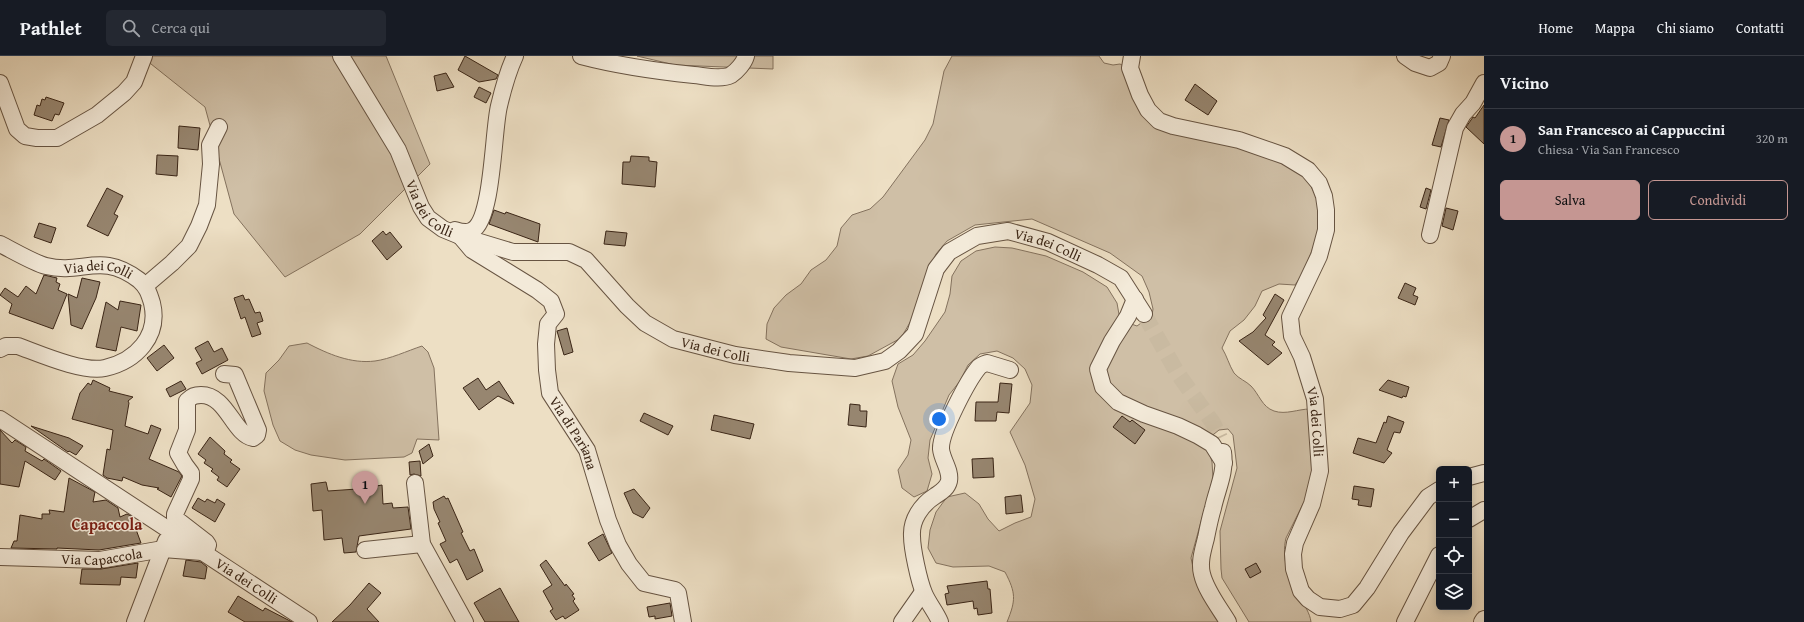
<!DOCTYPE html>
<html lang="it">
<meta charset="utf-8">
<style>
:root{--surface:#171b24;--page:#242831;--text:#f1f3f6;--muted:#9ea1a6;--line:#363941;--accent:#c59692}
body{margin:0;font-family:"Gentium Book Plus",serif;background:var(--page);color:var(--text)}
.controls{position:absolute;right:12px;bottom:12px;display:grid;overflow:hidden;border-radius:6px;box-shadow:0 2px 10px #0003}
.controls button{width:36px;height:36px;display:grid;place-items:center;padding:0;border:0;border-bottom:1px solid var(--line);background:var(--surface);color:var(--text);font:20px sans-serif}
.you{position:absolute;left:939px;top:363px;width:14px;height:14px;margin:-10px;border:3px solid #fff;border-radius:50%;background:#1a73e8;box-shadow:0 0 0 6px #1a73e833}
.badge{display:grid;place-items:center;width:26px;height:26px;border-radius:50%;background:var(--accent);color:#111;font-size:13px;font-weight:700}
.pin{position:absolute;translate:-50% -33px;filter:drop-shadow(0 1px 2px #0008)}
.pin::after{content:'';position:absolute;top:21px;width:14px;height:12px;background:inherit;clip-path:polygon(0 0,100% 0,50% 100%)}
.list{margin:0;padding:0;list-style:none}
h2{display:flex;justify-content:space-between;align-items:center;height:52px;margin:0;padding:0 16px;font-size:17px}
h2 small{font-size:13px;font-weight:400;color:var(--muted)}
.list li{display:grid;grid-template-columns:26px 1fr auto;gap:12px;align-items:center;box-sizing:border-box;height:60px;padding:0 16px;border-top:1px solid var(--line)}
.list b{display:block;font-size:15px;white-space:nowrap}
.list p{margin:0;font-size:13px;white-space:nowrap;color:var(--muted)}
.list em{font-size:13px;font-style:normal;color:var(--muted)}
.actions{display:flex;gap:8px;padding:12px 16px}
.actions a{flex:1;padding:9px 0;border:1px solid var(--accent);border-radius:6px;text-align:center;font-size:14px;color:var(--accent)}
.actions .main{background:var(--accent);color:#111}
.icon{flex:none;width:22px;height:22px;fill:none;stroke:currentColor;stroke-width:2;stroke-linecap:round;stroke-linejoin:round}
.map{position:relative;flex:none;width:1484px;height:566px;overflow:hidden}
header{display:flex;align-items:center;gap:24px;box-sizing:border-box;height:56px;padding:0 20px;background:var(--surface);border-bottom:1px solid var(--line)}
header strong{font-size:19px}
nav{display:flex;gap:22px;margin-inline-start:auto;font-size:14px}
.search{width:280px;height:36px;background:var(--page);display:flex;align-items:center;gap:10px;box-sizing:border-box;padding:0 14px;border-radius:6px;color:var(--muted);font-size:15px}
main{display:flex}
aside{flex:1;background:var(--surface)}
.map>svg:first-child{display:block}
.green{fill:#cfbfa6;stroke:#84725e}
.building{fill:#978670;stroke:#3a2516}
.lines{fill:none;stroke-linecap:round;stroke-linejoin:round}
.minor-tunnel{stroke:#c9baa1;stroke-width:16;stroke-dasharray:16 8;stroke-linecap:butt}
.minor-casing{stroke:#675442;stroke-width:18}
.minor{stroke:#f3ead9;stroke-width:16}
.labels{text-anchor:middle;dominant-baseline:central;stroke-width:3;stroke-linejoin:round;paint-order:stroke}
.street-label{font-size:14px;fill:#3a2516;stroke:#f3ead9}
.quarter-label{font-size:16px;font-weight:bold;fill:#7a1f14;stroke:#f3ead9}
</style>
<header>
<strong>Pathlet</strong>
<div class="search"><svg class="icon" aria-label="search" viewBox="0 0 24 24"><circle cx="10" cy="10" r="6"/><path d="M15 15l6 6"/></svg>Cerca qui</div>
<nav><a>Home</a><a>Mappa</a><a>Chi siamo</a><a>Contatti</a></nav>
</header>
<main>
<div class="map">
<svg width="1484" height="566" viewBox="0 0 1484 566">
<rect width="100%" height="100%" fill="#eddfc4"/>
<filter id="stains"><feTurbulence type="fractalNoise" baseFrequency=".005" numOctaves="4"/><feColorMatrix values="0 0 0 0 .2 0 0 0 0 .09 0 0 0 0 .02 0 0 0 .5 -.17"/></filter>
<radialGradient id="worn" r=".72"><stop offset=".6" stop-color="#630" stop-opacity="0"/><stop offset="1" stop-color="#630" stop-opacity=".3"/></radialGradient>
<g class="green">
<polygon points="141,0 386,0 430,108 360,178 285,221 234,158 205,51"/>
<polygon points="637,0 773,0 773,13 675,9"/>
<path d="M952 0H1099L1104 7 1113 9 1120 8 1134 15 1155 59 1227 88 1293 109 1307 123 1317 142 1321 159 1315 187 1303 217 1295 229 1279 228 1262 235 1255 250 1244 264 1230 275 1222 292C1227 300 1229 309 1234 317 1239 323 1246 325 1251 330 1259 338 1262 351 1274 355 1286 359 1298 353 1310 353L1312 430 1286 482C1281 502 1289 524 1300 541 1304 549 1310 557 1311 566H1249L1222 522 1221 513 1220 475 1237 412 1233 379 1228 373 1219 374 1209 382 1208 391 1212 406 1213 422 1191 502 1194 516 1219 566H1007C1016 544 1016 537 1005 516L989 510 953 511 936 507 928 492 930 474 936 456 947 441 965 437 979 448 988 463 999 475 1015 467 1031 461 1035 443 1025 409 1010 376 1030 347 1032 329 1025 313 1013 302 997 295 980 298 968 309 960 325 949 339 930 384 928 402 932 418 927 435 914 441 902 432 898 414 908 399 911 384 898 351 892 325 898 308 913 299 925 285 945 256 950 238 952 220 961 205 976 195 995 191 1012 192 1046 200 1083 216 1107 231 1117 247 1120 264 1137 270 1152 259 1153 253 1149 236 1142 220 1110 197 1032 163 975 169 947 185 936 198 929 213 916 256 901 282 868 300 851 303 781 291 766 283 767 268 774 252 786 239 801 228 811 214 826 204 837 190 841 172 852 159 870 153 883 141 925 84 933 68 944 15Z"/>
<path d="M307 287C328 298 351 308 375 305 390 303 407 295 422 290L428 296 434 312 439 384 417 383 412 397 404 401 345 404 311 399 295 394 280 385 273 369 264 335 266 317 279 304 289 290Z"/>
</g>
<g class="building">
<polygon points="465,0 498,19 496,23 479,26 458,14"/>
<polygon points="446,17 454,31 437,35 434,20"/>
<polygon points="1195,28 1217,45 1208,59 1185,44"/>
<polygon points="479,31 491,37 486,47 474,41"/>
<polygon points="46,41 64,47 59,59 55,58 52,65 34,59 37,49 40,50 42,43 45,44"/>
<polygon points="1484,49 1484,88 1466,71 1471,64 1473,61 1475,62"/>
<polygon points="1440,62 1449,64 1441,91 1432,89"/>
<polygon points="179,70 200,72 198,94 178,92"/>
<polygon points="157,99 178,100 177,120 156,118"/>
<polygon points="631,100 649,101 649,105 657,106 655,131 622,128 623,106 630,106"/>
<polygon points="107,132 123,140 114,158 118,160 108,180 87,170"/>
<polygon points="1426,132 1431,134 1426,153 1420,151"/>
<polygon points="1446,152 1458,155 1453,174 1442,170"/>
<polygon points="494,154 505,158 506,156 540,168 538,186 489,168"/>
<polygon points="39,167 56,172 51,187 34,181"/>
<polygon points="383,175 386,179 390,176 402,191 387,204 372,185"/>
<polygon points="606,175 627,177 625,190 604,188"/>
<polygon points="44,219 57,222 56,226 60,228 58,234 67,238 53,273 9,257 12,248 0,239 5,232 18,241 26,230 36,238"/>
<polygon points="82,222 100,226 96,242 82,273 71,269 68,238 77,242"/>
<polygon points="1405,227 1416,232 1413,239 1418,241 1415,249 1398,242"/>
<polygon points="1275,238 1284,244 1265,279 1275,286 1272,289 1282,297 1268,309 1239,285 1253,276 1266,262 1263,259"/>
<polygon points="243,239 245,244 249,243 255,257 260,256 263,265 257,267 261,278 252,281 245,261 241,263 234,242"/>
<polygon points="120,245 141,249 137,275 121,271 116,295 96,291 106,246 118,254"/>
<polygon points="567,272 573,296 564,299 557,275"/>
<polygon points="208,285 214,296 222,292 228,304 202,318 196,307 202,304 195,292"/>
<polygon points="164,289 174,302 157,315 147,302"/>
<polygon points="478,322 486,334 499,325 514,348 498,340 479,354 463,332"/>
<polygon points="93,324 110,332 109,335 133,341 128,345 129,347 125,370 148,378 151,369 161,373 149,403 179,416 182,420 171,441 157,433 159,432 142,429 123,421 122,425 107,422 103,419 107,393 110,394 113,374 72,363 80,337 88,327 91,329"/>
<polygon points="1388,324 1409,331 1406,341 1403,340 1402,342 1379,334"/>
<polygon points="181,325 186,333 170,341 166,333"/>
<polygon points="1000,327 1012,328 1009,357 997,356 996,365 975,365 976,346 998,346"/>
<polygon points="850,348 860,349 860,355 867,355 866,371 848,369"/>
<polygon points="644,357 673,370 668,379 640,365"/>
<polygon points="714,359 754,368 750,383 711,374"/>
<polygon points="1122,360 1130,366 1132,364 1145,374 1135,388 1113,371"/>
<polygon points="1388,360 1404,366 1400,377 1394,376 1387,394 1392,397 1384,407 1353,397 1358,382 1376,387 1384,366 1386,367"/>
<polygon points="31,370 69,382 83,390 76,399 69,395 68,396"/>
<polygon points="0,374 12,387 15,384 26,391 25,395 42,405 44,403 61,415 55,424 25,405 19,431 0,428"/>
<polygon points="210,381 225,395 224,398 232,404 230,406 240,413 227,431 217,424 219,421 211,415 213,413 204,407 206,404 198,398"/>
<polygon points="429,388 433,400 423,408 419,395"/>
<polygon points="993,402 994,421 973,422 972,403"/>
<polygon points="420,405 421,420 414,418 410,419 409,406"/>
<polygon points="370,420 371,431 382,429 383,448 392,447 393,452 408,451 411,473 359,480 356,496 344,497 342,482 324,484 322,454 313,455 311,428 326,426 328,435 357,433 356,421"/>
<polygon points="69,422 95,436 93,446 106,444 118,452 120,461 127,458 131,460 141,487 99,494 57,492 57,493 11,492 14,485 17,485 20,459 42,463 42,458 50,458 49,454 64,456"/>
<polygon points="1354,430 1374,433 1371,451 1358,449 1359,444 1352,443"/>
<polygon points="634,433 650,452 643,462 633,457 624,437"/>
<polygon points="1021,439 1023,456 1006,458 1005,441"/>
<polygon points="444,440 446,443 448,442 463,476 461,477 470,495 474,493 483,515 467,524 457,503 450,507 440,488 446,485 438,467 440,466 434,453 433,446"/>
<polygon points="198,442 205,446 207,443 215,447 217,443 225,448 215,466 192,452"/>
<polygon points="603,478 612,497 599,505 588,487"/>
<polygon points="186,504 201,506 207,511 205,523 183,520"/>
<polygon points="546,504 565,530 566,528 574,538 572,539 575,543 573,545 579,554 565,563 563,560 556,564 550,555 553,553 543,535 552,529 540,509"/>
<polygon points="138,507 136,522 121,521 120,529 80,528 82,513 101,513"/>
<polygon points="1256,507 1261,516 1250,522 1245,513"/>
<polygon points="987,525 988,533 990,533 992,557 978,559 977,552 974,553 973,545 947,549 945,538 949,537 947,530"/>
<polygon points="369,527 381,537 367,553 379,566 332,566 350,549"/>
<polygon points="500,532 511,552 519,566 485,566 474,547"/>
<polygon points="238,540 263,555 265,552 292,566 245,566 228,556"/>
<polygon points="670,547 672,560 655,563 655,560 649,561 647,551"/>
</g>
<g class="lines">
<polyline class="minor-tunnel" points="1144,258 1178,318 1213,367 1220,382"/>
<g class="minor-casing">
<g id="minor">
<path id="s1" d="M341 0 398 94 421 151 428 162 443 173 460 180 513 196H569L586 204 627 250 645 267 673 283 735 299 789 307 855 312 885 305 899 295 915 278 936 213 949 196 977 180 1008 175 1048 186 1098 209 1121 222 1144 258"/>
<path d="M581 0C619 10 655 15 694 19 705 20 721 24 731 19 737 15 744 7 746 0"/>
<path id="s2" d="M1132 0 1130 12 1140 39 1148 54 1159 65 1173 70 1239 84 1285 100 1308 114 1319 127 1324 140 1326 154V174L1319 200 1290 261 1292 280 1302 301 1315 343 1320 415 1312 448 1295 487 1293 498 1294 513 1301 535 1308 543 1320 551 1340 553 1353 549 1367 532 1401 477 1428 441 1439 434"/>
<polyline points="1405,0 1415,7 1430,12 1439,7 1442,0"/>
<polyline points="0,27 17,73 25,80 37,82 57,82 97,59 124,37 134,26 144,0"/>
<path d="M455 174C461 176 467 178 473 174 493 162 493 74 499 50 503 33 508 15 515 0"/>
<polyline points="1430,179 1455,72 1463,58 1473,47 1484,27"/>
<path id="s3" d="M461 181 472 194 537 234 551 245 556 258 548 268 546 288 547 314 550 337 587 394 608 464 618 489 629 508 644 527 675 534 678 537 683 566"/>
<path id="s4" d="M0 188C12 194 34 207 46 210 83 219 101 195 139 224 147 231 149 237 152 247 160 280 136 305 105 312 83 317 40 298 18 290H6L0 293"/>
<polyline points="145,230 172,207 189,190 199,170 207,149 211,108 210,89 219,71"/>
<polyline points="1135,243 1128,260 1112,285 1098,313 1103,331 1118,346 1144,358 1178,370 1197,379 1212,388 1224,407"/>
<path id="s5" d="M0 363 309 566"/>
<path d="M1223 396C1226 417 1217 433 1213 452 1210 462 1208 472 1206 482 1203 494 1199 506 1202 518 1206 535 1219 551 1228 566"/>
<polyline points="1469,421 1484,417"/>
<polyline points="415,427 422,488 465,566"/>
<polyline points="1469,463 1484,454"/>
<path d="M207 492 208 489 206 486 175 462V458L191 423V417L185 409 178 397 187 374V345C192 340 195 339 201 339 227 339 233 378 253 382L257 379 258 374 235 319 224 318"/>
<polyline points="365,494 422,488"/>
<path id="s6" d="M0 501 100 504 163 493 202 496"/>
<polyline points="135,566 166,485"/>
<polyline points="902,566 923,536"/>
<path d="M940 566C936 556 928 547 924 537 919 525 912 493 912 480 911 464 921 449 935 440 941 436 947 433 949 425 951 414 942 404 941 393 940 377 968 324 979 311 981 309 984 308 987 307L1010 314"/>
<polyline points="1405,566 1439,499"/>
<polyline points="1482,566 1484,563"/>
</g>
</g>
<use href="#minor" class="minor"/>
</g>
<g class="labels">
<g class="street-label">
<text stroke="none"><textPath href="#s1" startOffset="178">Via dei Colli</textPath></text>
<text stroke="none"><textPath href="#s1" startOffset="922">Via dei Colli</textPath></text>
<text stroke="none"><textPath href="#s4" startOffset="104">Via dei Colli</textPath></text>
<text stroke="none"><textPath href="#s1" startOffset="514">Via dei Colli</textPath></text>
<text stroke="none"><textPath href="#s2" startOffset="500">Via dei Colli</textPath></text>
<text stroke="none"><textPath href="#s3" startOffset="254">Via di Pariana</textPath></text>
<text stroke="none"><textPath href="#s6" startOffset="102">Via Capaccola</textPath></text>
<text stroke="none"><textPath href="#s5" startOffset="295">Via dei Colli</textPath></text>
</g>
<g class="quarter-label">
<text x="107" y="468">Capaccola</text>
</g>
</g>
<rect width="100%" height="100%" filter="url(#stains)"/>
<rect width="100%" height="100%" fill="url(#worn)"/>
</svg>
<div class="controls">
<button>+</button>
<button>−</button>
<button><svg class="icon" aria-label="locate" viewBox="0 0 24 24"><circle cx="12" cy="12" r="6"/><path d="M12 2v4M12 18v4M2 12h4M18 12h4"/></svg></button>
<button><svg class="icon" aria-label="layers" viewBox="0 0 24 24"><path d="M12 4l9 5-9 5-9-5zM3 14l9 5 9-5"/></svg></button>
</div>
<div class="you"></div>
<div class="pin badge" style="left:365px;top:448px">1</div>
</div>
<aside>
<h2>Vicino<small></small></h2>
<ul class="list">
<li><span class="badge">1</span><div><b>San Francesco ai Cappuccini</b><p>Chiesa · Via San Francesco</p></div><em>320 m</em></li>
</ul>
<div class="actions"><a class="main">Salva</a><a>Condividi</a></div>
</aside>
</main>
